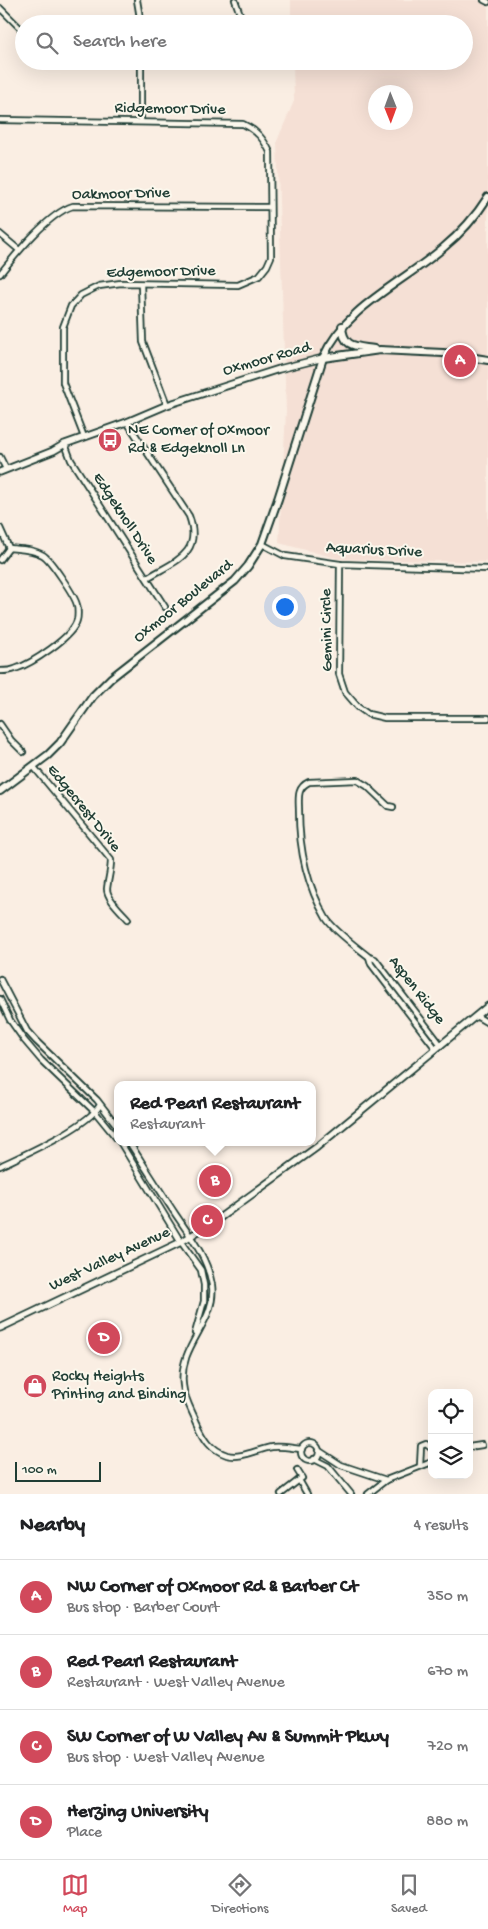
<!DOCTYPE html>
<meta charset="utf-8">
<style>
:root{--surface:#fff;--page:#f6f6f6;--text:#202124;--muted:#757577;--line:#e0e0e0;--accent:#d1495b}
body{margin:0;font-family:"Gochi Hand",sans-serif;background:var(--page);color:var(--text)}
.controls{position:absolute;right:15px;bottom:15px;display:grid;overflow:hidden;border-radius:10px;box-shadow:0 5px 20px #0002}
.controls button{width:45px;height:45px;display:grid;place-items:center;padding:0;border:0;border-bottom:1px solid var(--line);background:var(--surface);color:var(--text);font:25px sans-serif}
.compass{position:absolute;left:368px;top:85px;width:45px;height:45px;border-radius:50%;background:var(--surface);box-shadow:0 5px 20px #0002;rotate:179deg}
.scale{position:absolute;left:15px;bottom:12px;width:86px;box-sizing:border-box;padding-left:5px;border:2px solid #1f3d34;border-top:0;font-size:14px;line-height:18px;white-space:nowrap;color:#1f3d34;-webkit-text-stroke:4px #fbf7ec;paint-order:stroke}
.you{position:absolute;left:284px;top:606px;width:18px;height:18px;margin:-12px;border:4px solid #fff;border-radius:50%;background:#1a73e8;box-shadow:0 0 0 8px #1a73e833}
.badge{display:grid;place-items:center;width:32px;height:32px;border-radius:50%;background:var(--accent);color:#fff;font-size:16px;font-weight:700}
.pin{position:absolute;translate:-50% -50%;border:2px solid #fff;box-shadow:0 1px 5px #0006}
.popup{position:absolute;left:114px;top:1081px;width:202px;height:65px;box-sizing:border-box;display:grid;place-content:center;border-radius:10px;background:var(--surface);filter:drop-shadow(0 1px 4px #0005);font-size:16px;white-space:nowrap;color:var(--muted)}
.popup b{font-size:19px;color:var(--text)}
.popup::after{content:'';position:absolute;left:50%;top:100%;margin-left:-10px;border:10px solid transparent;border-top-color:var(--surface)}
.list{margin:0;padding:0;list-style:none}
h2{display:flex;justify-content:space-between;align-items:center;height:65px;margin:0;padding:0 20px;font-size:21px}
h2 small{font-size:16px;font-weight:400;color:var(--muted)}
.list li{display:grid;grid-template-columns:32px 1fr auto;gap:15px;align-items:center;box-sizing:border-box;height:75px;padding:0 20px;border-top:1px solid var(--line)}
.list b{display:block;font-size:19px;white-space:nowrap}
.list p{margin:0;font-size:16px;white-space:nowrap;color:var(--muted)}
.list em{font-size:16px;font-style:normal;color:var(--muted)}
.icon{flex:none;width:28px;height:28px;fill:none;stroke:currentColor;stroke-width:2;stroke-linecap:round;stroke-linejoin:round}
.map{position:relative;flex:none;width:488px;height:1494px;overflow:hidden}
.search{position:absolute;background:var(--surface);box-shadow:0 5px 20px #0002;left:15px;right:15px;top:15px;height:55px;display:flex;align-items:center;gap:12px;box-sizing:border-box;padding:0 18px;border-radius:28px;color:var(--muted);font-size:19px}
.sheet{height:365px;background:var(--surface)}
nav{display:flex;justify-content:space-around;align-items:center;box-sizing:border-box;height:70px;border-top:1px solid var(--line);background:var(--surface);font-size:14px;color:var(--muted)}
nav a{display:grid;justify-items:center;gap:2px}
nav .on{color:var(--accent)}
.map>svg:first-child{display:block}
.built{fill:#f5e0d5;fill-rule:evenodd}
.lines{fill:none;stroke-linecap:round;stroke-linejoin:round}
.minor-casing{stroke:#1f3d34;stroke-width:8}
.tertiary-casing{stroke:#1f3d34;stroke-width:9}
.secondary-casing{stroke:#1f3d34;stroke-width:10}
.minor{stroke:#fbf7ec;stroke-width:4.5}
.tertiary{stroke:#fbf7ec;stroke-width:5.5}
.secondary{stroke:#fbf7ec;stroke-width:6}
.labels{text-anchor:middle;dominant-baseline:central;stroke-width:4;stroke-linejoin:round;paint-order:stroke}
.street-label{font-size:16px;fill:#1f3d34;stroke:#fbf7ec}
.poi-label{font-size:16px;fill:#1f3d34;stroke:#fbf7ec;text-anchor:start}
</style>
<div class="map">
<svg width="488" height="1494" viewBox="0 0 488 1494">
<rect width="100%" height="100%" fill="#faeee3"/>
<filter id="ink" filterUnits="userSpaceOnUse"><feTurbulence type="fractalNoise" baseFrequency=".02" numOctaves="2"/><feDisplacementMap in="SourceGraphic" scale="10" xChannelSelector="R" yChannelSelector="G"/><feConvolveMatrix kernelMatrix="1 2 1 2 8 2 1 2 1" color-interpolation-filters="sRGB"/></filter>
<g filter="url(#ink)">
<path class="built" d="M291 0H488V562L340 559 279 543 286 411 277 141 294 101 293 61H464V24H291ZM376 92H406V122H376Z"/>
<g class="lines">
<g class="minor-casing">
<g id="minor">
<polyline points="137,0 141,24"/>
<polyline points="235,0 241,17 241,24"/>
<polyline points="484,0 488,2"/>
<polyline points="0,8 24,32"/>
<polyline points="141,61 141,121"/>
<path d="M0 120 243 124C257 131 263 138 270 152L271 257 267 266 259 276 238 285 121 283 99 286 81 295 71 306 63 327V383L84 437"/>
<polyline points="0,234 19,250"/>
<path d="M0 274C16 254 49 213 73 206L270 207"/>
<polyline points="141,284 143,342 167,405"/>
<path d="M127 422 189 516C203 554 175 561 147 578"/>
<polyline points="65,444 71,460 165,607"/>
<polyline points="0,457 6,469"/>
<polyline points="0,528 9,548"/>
<polyline points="262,544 285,556 340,564 488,569"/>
<polyline points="0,560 9,548"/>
<polyline points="340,564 339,674 345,692 358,707 368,714 385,718 488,718"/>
<path d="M0 671C5 671 10 671 15 669 31 664 73 637 77 620 78 617 78 609 77 605 75 596 50 559 43 555 33 549 20 549 9 548"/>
<polyline points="0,724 11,740 23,752"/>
<path d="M33 766 111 860C111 871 108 879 107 889 107 899 122 912 128 919"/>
<path d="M393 807 388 806 367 786 357 780 309 782C296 788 299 799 299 811 299 848 307 886 326 918 333 930 358 948 369 957L375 959 441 1045"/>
<polyline points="369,957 371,964 436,1049"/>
<polyline points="0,979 27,1031 36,1041 97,1100 118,1127"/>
<polyline points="0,999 10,1020 24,1040 41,1060 96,1113 118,1140"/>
<polyline points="476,1016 488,1023"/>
<polyline points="120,1142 181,1242 201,1270 204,1285 204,1301 195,1333"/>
<path d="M129 1142C145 1167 160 1191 176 1215 191 1237 208 1259 212 1285 217 1323 178 1344 183 1385 184 1398 192 1411 197 1423 204 1438 211 1450 227 1455 241 1459 258 1449 272 1447 281 1446 292 1448 302 1449"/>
<path d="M0 1166C25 1154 87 1127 100 1105"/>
<circle cx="310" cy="1452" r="9"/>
<polyline points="469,1447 482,1445"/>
<polyline points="318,1450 341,1465 386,1480"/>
<polyline points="314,1459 328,1466 351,1494"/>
<polyline points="420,1466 421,1446 426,1444 432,1449"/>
<polyline points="297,1470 302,1478 299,1480 307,1494"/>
<polyline points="281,1494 299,1480"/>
<polyline points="368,1494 386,1480 432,1462"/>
</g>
</g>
<g class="tertiary-casing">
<g id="tertiary">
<polyline points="0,472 53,451 65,444 127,422 167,405 279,369 323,358"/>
<polyline points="0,1328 181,1242 218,1219 317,1147 488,1006"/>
</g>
</g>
<g class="secondary-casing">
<g id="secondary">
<path d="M342 326C343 348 356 346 374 349"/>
<polyline points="323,358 380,350 443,353 488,360"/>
<path d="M0 791 48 755 60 743 93 696 111 678 235 581 248 566 262 544 278 499 323 358C346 306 401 284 443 248 460 234 476 216 488 197"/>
</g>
</g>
<use href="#minor" class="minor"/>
<use href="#tertiary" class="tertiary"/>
<use href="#secondary" class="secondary"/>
</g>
</g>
<defs>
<g id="bus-disc" transform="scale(1.25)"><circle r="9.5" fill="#d1495b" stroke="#fbf7ec"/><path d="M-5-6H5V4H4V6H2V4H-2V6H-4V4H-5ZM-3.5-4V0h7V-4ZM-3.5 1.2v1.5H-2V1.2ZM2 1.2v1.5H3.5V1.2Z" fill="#fff"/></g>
<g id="shop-disc" transform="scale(1.25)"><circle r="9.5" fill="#d1495b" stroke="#fbf7ec"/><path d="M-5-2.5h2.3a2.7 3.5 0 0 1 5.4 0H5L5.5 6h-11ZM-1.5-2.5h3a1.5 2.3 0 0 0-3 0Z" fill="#fff"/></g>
</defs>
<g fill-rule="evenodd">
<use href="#bus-disc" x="110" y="440"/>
<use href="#shop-disc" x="35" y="1386"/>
</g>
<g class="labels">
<g class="street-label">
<text transform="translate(170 110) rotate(1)">Ridgemoor Drive</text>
<text transform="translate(121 195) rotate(-1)">Oakmoor Drive</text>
<text transform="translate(161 273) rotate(-1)">Edgemoor Drive</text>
<text transform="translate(267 360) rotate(-16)">Oxmoor Road</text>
<text transform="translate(124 519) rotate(57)">Edgeknoll Drive</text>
<text transform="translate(374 551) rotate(3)">Aquarius Drive</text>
<text transform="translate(184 602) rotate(-39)">Oxmoor Boulevard</text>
<text transform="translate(328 630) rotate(-91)">Gemini Circle</text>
<text transform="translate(83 809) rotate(51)">Edgecrest Drive</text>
<text transform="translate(416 991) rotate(52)">Aspen Ridge</text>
<text transform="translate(110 1260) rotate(-25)">West Valley Avenue</text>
</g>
<g class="poi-label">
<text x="128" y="431">NE Corner of Oxmoor<tspan x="128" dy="18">Rd &amp; Edgeknoll Ln</tspan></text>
<text x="52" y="1377">Rocky Heights<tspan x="52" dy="18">Printing and Binding</tspan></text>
</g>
</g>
</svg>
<div class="controls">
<button><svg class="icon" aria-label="locate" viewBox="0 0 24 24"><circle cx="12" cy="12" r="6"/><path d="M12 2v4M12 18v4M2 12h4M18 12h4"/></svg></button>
<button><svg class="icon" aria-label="layers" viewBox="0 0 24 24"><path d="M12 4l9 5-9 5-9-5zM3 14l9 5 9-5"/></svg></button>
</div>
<svg class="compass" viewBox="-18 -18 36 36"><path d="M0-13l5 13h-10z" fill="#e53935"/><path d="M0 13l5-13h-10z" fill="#757577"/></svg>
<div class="scale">100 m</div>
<div class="you"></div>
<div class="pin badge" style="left:460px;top:361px">A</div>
<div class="pin badge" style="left:215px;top:1181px">B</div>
<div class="popup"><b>Red Pearl Restaurant</b>Restaurant</div>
<div class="pin badge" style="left:207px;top:1221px">C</div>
<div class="pin badge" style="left:104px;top:1338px">D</div>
<div class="search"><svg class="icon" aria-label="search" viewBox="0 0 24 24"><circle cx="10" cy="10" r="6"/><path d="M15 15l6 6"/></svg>Search here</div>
</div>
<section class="sheet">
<h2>Nearby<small>4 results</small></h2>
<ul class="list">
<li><span class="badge">A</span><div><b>NW Corner of Oxmoor Rd &amp; Barber Ct</b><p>Bus stop · Barber Court</p></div><em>350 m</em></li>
<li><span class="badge">B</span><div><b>Red Pearl Restaurant</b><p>Restaurant · West Valley Avenue</p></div><em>670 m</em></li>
<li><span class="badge">C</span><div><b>SW Corner of W Valley Av &amp; Summit Pkwy</b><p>Bus stop · West Valley Avenue</p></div><em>720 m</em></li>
<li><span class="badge">D</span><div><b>Herzing University</b><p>Place</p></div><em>880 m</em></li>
</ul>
</section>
<nav>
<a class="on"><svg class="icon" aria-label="map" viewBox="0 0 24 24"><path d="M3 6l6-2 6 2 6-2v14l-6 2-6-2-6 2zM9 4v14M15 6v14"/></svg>Map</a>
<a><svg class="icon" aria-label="directions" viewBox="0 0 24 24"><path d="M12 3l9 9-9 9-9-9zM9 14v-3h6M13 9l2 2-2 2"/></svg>Directions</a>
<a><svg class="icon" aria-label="saved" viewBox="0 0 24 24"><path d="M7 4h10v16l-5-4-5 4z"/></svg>Saved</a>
</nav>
